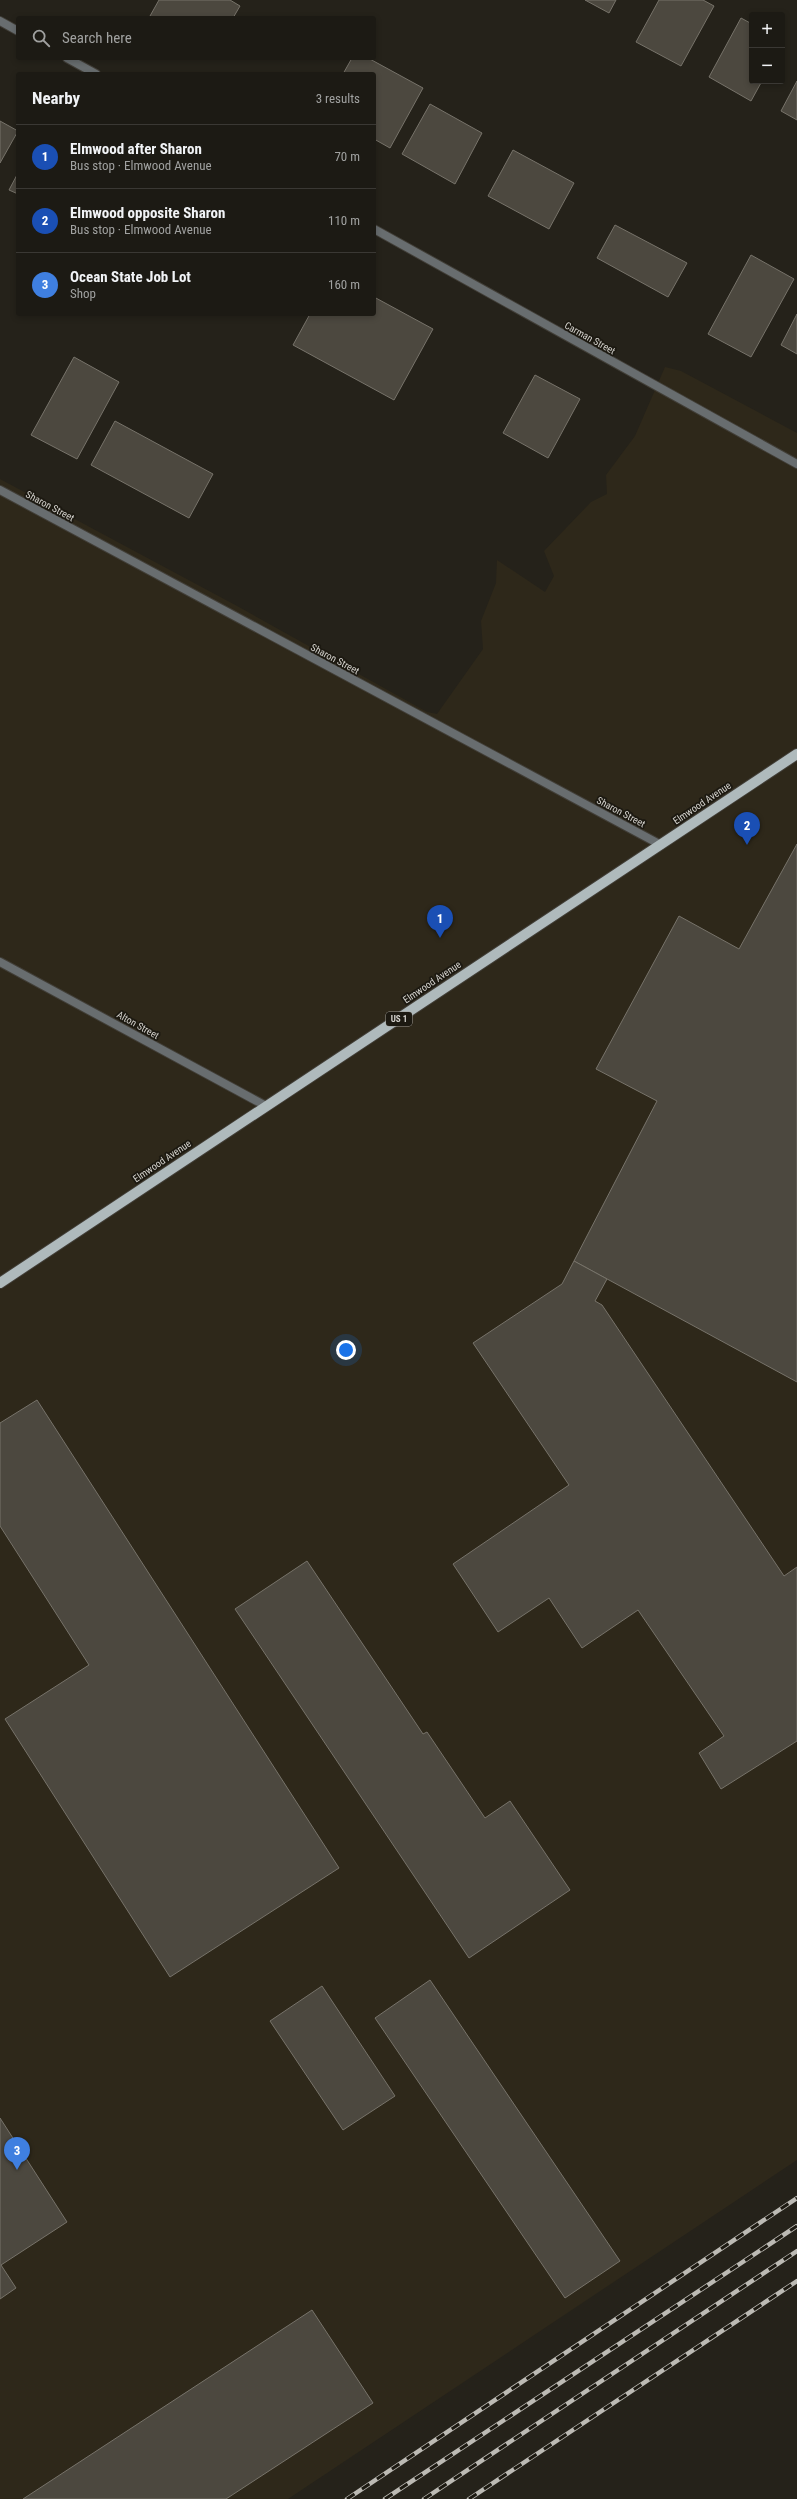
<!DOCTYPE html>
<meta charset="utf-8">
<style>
:root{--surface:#1c1a14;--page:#25231d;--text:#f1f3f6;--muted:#a0a1a0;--line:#3a3834;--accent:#56c9e0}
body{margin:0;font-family:"Roboto Condensed",sans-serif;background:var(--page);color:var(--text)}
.controls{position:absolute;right:12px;top:12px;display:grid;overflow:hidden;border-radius:4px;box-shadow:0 2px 6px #0003}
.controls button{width:36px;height:36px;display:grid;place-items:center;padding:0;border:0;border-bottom:1px solid var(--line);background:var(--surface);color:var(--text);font:20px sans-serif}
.you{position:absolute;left:346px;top:1350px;width:14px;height:14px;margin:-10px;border:3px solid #fff;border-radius:50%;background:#1a73e8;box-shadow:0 0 0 6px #1a73e833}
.badge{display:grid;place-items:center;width:26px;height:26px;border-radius:50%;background:var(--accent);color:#fff;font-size:13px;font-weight:700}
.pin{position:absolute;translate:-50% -33px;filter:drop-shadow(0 1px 2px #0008)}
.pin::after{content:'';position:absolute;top:21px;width:14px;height:12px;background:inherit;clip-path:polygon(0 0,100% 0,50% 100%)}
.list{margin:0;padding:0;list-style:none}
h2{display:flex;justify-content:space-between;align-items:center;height:52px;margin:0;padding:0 16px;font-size:17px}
h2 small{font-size:13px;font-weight:400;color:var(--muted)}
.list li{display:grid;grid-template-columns:26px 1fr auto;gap:12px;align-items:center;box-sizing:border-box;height:64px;padding:0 16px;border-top:1px solid var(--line)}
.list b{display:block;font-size:15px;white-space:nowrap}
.list p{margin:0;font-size:13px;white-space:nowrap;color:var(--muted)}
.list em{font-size:13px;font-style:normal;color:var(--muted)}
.icon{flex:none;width:22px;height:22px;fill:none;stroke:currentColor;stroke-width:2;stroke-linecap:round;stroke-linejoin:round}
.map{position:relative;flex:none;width:797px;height:2499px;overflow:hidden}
.search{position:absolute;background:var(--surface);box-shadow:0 2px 6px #0003;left:16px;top:16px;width:360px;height:44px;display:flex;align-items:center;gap:10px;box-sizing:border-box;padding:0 14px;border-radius:4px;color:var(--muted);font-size:15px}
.panel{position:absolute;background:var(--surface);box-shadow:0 2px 6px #0003;left:16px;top:72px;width:360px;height:244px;border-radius:4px}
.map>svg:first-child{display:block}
.built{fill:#2e281a}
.building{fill:#4c483f;stroke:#77736a}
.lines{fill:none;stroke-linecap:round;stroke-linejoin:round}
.street-casing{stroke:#413e37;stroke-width:10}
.primary-casing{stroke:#413e37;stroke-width:12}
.street{stroke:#686d6f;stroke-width:8}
.primary{stroke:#afbabc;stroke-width:10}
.rail-casing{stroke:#bcbab4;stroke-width:4.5}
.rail{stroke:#1c1911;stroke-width:3;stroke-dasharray:9;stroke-linecap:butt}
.labels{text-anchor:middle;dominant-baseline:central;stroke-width:3.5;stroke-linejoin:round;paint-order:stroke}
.shield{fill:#1c1911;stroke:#9d9a95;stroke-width:1}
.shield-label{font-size:9px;font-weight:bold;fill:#d4d2cd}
.street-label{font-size:10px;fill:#d4d2cd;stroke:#1c1911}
</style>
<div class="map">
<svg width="797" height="2499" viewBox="0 0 797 2499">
<rect width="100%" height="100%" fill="#25221a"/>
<polygon class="built" points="665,367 681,371 797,433 797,2160 288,2499 0,2499 0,479 239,607 427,712 437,714 483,649 481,621 496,583 497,560 545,592 554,576 544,551 591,502 607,494 606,475 635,436"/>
<g class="building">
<polygon points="159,0 230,0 240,6 233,18 153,18 150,16"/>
<polygon points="585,0 616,0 609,13"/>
<polygon points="659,0 703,0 714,6 681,66 636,42"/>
<polygon points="741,18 752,24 752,81 762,81 751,101 709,77"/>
<polygon points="352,58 368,58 423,88 390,148 374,139 374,74 343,74"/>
<polygon points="797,81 797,120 781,111"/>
<polygon points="430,104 482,133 455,184 402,154"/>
<polygon points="0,121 18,131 0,163"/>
<polygon points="513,150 574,183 549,229 488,196"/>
<polygon points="18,173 18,194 9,190"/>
<polygon points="615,225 687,263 668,297 597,258"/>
<polygon points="751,255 794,279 751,357 708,334"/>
<polygon points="374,297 433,329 394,400 293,345 310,314 374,314"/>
<polygon points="797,314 797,354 781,345"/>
<polygon points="74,357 119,382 77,459 31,435"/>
<polygon points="535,375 580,399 548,458 503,433"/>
<polygon points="115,421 213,474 189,518 91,465"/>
<polygon points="797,844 797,1382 574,1261 657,1101 596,1069 679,916 739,949"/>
<polygon points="574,1261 607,1279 595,1301 602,1305 784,1576 797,1567 797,1741 721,1789 699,1753 724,1736 638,1610 582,1648 549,1598 498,1632 453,1564 569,1485 473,1343 562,1284"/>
<polygon points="37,1400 339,1868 170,1977 5,1719 89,1665 0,1526 0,1423"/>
<polygon points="307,1561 423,1734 427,1732 485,1818 510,1801 570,1890 469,1958 235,1609"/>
<polygon points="430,1980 620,2261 565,2298 375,2018"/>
<polygon points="322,1986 395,2096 343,2130 270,2021"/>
<polygon points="0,2118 67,2222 1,2265 16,2288 0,2299"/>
<polygon points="312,2310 373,2403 226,2499 23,2499"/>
</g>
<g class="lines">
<g class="street-casing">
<g id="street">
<polyline points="0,21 18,31"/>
<polyline points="67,58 96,74"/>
<polyline points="374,229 797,464"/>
<polyline points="0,490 661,845"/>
<polyline points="0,962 266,1106"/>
</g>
</g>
<g class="primary-casing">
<polyline id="primary" points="0,1283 797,754"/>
</g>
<use href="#street" class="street"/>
<use href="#primary" class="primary"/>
<g class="rail-casing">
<g id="rail">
<polyline points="347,2499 797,2198"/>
<polyline points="385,2499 797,2226"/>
<polyline points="424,2499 797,2251"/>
<polyline points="469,2499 797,2281"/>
</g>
</g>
<use href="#rail" class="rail"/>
</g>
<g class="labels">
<rect class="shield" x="386" y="1012" width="26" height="14" rx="3"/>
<g class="shield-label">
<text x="399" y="1019">US 1</text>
</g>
<g class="street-label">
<text transform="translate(590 338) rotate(29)">Carman Street</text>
<text transform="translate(50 506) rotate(28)">Sharon Street</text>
<text transform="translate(335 659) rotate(28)">Sharon Street</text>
<text transform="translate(702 803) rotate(-34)">Elmwood Avenue</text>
<text transform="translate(621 812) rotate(28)">Sharon Street</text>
<text transform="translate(432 982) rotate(-34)">Elmwood Avenue</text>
<text transform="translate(138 1025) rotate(29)">Alton Street</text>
<text transform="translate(162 1161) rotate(-34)">Elmwood Avenue</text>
</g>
</g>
</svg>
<div class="controls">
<button>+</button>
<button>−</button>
</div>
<div class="you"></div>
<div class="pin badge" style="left:440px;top:938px;background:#1a4fb4">1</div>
<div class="pin badge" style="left:747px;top:845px;background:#1a4fb4">2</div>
<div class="pin badge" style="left:17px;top:2170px;background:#3f7fe0">3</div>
<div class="search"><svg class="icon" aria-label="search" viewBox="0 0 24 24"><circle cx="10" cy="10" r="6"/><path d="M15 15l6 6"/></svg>Search here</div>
<section class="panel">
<h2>Nearby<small>3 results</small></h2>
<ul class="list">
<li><span class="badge" style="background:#1a4fb4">1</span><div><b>Elmwood after Sharon</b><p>Bus stop · Elmwood Avenue</p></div><em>70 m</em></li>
<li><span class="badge" style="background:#1a4fb4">2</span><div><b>Elmwood opposite Sharon</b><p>Bus stop · Elmwood Avenue</p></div><em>110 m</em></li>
<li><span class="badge" style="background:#3f7fe0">3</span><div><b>Ocean State Job Lot</b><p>Shop</p></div><em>160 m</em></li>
</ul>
</section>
</div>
